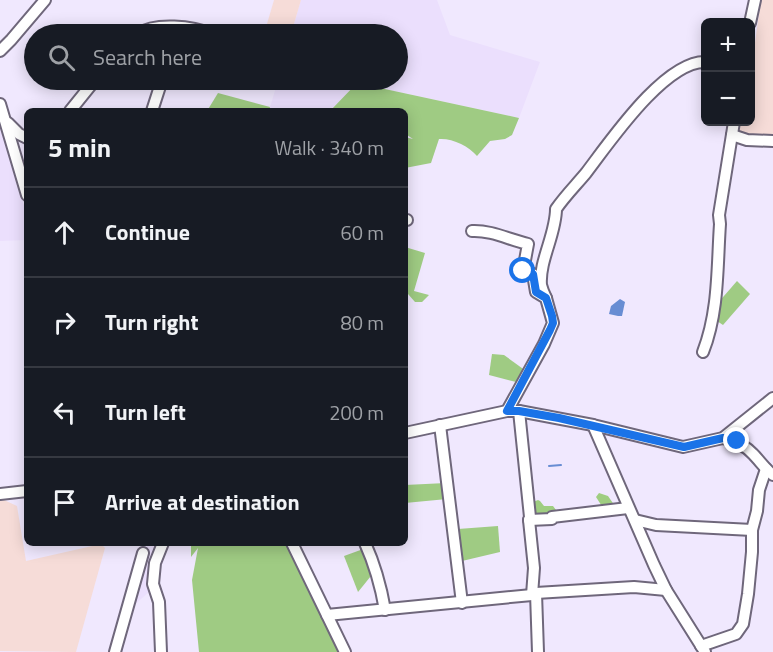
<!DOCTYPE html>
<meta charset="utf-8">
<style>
:root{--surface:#171b24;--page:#242831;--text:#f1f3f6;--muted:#9ea1a6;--line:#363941}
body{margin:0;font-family:"Titillium Web",sans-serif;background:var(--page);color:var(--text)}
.controls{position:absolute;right:18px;top:18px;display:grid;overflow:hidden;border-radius:9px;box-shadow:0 3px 15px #0003}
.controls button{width:54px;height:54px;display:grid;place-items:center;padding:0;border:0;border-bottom:2px solid var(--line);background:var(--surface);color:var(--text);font:30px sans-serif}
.stop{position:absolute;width:18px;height:18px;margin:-14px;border:4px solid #1a73e8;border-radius:50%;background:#fff}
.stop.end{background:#1a73e8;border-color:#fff;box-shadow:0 2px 6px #0008}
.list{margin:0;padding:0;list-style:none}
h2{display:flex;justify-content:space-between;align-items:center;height:78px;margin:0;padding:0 24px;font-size:26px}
h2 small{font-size:20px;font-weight:400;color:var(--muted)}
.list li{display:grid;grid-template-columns:39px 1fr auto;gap:18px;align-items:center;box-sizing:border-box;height:90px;padding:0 24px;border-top:2px solid var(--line)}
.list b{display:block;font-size:22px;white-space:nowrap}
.list em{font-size:20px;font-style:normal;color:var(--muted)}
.icon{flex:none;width:33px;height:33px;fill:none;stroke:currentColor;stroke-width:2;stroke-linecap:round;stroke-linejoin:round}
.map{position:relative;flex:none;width:773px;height:652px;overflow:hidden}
.search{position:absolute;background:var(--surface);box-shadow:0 3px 15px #0003;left:24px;top:24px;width:384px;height:66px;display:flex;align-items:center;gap:15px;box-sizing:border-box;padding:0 21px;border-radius:33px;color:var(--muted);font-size:22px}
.panel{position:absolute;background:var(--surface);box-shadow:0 3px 15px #0003;left:24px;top:108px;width:384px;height:438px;border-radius:9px}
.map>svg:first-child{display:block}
.built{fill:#ebdffd}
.education{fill:#f6dcd8}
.green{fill:#9fcb83}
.forest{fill:#9fcd81}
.water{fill:#688dd3}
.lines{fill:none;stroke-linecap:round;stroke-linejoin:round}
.stream{stroke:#688dd3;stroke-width:2}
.minor-casing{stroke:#6f677b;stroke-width:14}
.minor{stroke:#fff;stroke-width:10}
.route{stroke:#1a73e8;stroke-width:8}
</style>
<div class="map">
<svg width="773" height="652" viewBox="0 0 773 652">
<rect width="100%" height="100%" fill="#f0e8fe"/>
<g class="built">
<polygon points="301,0 437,0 450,35 540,62 519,118 357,83 330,111 269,111 278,80 398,80 398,34 291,34"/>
<polygon points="0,116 4,127 19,192 27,213 27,240 0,241"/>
<polygon points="145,543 162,543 151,590 132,607 131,593"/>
</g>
<g class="education">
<polygon points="274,0 301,0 291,34 264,34"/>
<polygon points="761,0 773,0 773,138 745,137 739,132 739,122 750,122 751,71"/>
<polygon points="4,500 17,506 26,561 101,544 105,548 76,652 0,651 0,501"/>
</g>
<g class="green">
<path d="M357 83 519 118 512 135 505 139 490 141 477 156C469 146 452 138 439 139L431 163 405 168V137L413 139 407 135 405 110 400 111H330Z"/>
<polygon points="218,93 270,107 269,111 207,111"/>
<polygon points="405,247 425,253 414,291 429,295 422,302 415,302 408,294 405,294"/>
<polygon points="737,281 750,294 723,325 714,319 717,304"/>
<polygon points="492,354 504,355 526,371 520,383 489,375"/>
<polygon points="446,483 447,499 405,503 405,485"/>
<polygon points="498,526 500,552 462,561 458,529"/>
<polygon points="191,543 291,543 343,652 199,652 192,580 198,548 191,557"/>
<polygon points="366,548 375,571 358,592 344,556"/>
</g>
<g class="forest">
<polygon points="599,493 608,496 617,509 614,516 610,516 605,511 596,497"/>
<polygon points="538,500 540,501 544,506 553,506 556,510 555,514 533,515 533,502"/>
</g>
<polygon class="water" points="620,299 625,302 622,316 618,316 609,314 611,306"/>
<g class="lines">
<polyline class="stream" points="549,466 561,465"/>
<g class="minor-casing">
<g id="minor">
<polyline points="750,23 755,0"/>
<path d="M138 34C155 22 193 26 211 34"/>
<polyline points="0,51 11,40 45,0"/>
<polyline points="0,104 27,195"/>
<polyline points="70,111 95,80"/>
<polyline points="152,111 162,80"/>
<polyline points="8,123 19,134 27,138"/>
<polyline points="732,135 747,140 773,141"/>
<polyline points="405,220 407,220"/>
<path d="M472 231C491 230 510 240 528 244L523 271 533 274 536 292 546 298 553 323 544 344 507 411"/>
<path d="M546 298C544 294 542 289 541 285 539 261 556 234 556 209 565 196 576 185 586 173 609 143 665 60 706 62"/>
<path d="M703 352C719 311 717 267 720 224L719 215 734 122"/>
<polyline points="519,411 530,517 529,520 534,568 532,595"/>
<polyline points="440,425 462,603"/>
<polyline points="593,425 654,565 666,590 705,652"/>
<polyline points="405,433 507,411 519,411 593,425 683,447 723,438 773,398"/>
<path d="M723 438C735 441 745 445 753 454 760 461 765 469 773 475"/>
<polyline points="0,494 27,491"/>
<polyline points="529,520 552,519 552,517 628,508"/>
<polyline points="635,520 656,525 752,530"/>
<polyline points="292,543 345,652"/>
<path d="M365 543C375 565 381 587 385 610"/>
<polyline points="536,593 538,652"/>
<polyline points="327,615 532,595 536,593 634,587 666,590"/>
<polyline points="701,646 736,634 743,624 748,594 752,552 752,530 757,511 759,490 766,469"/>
<polyline points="115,652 143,553"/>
<polyline points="161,652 159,602 153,584 155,563 163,543"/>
</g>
</g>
<use href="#minor" class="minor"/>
</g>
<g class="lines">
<polyline class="route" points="523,271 533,274 536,292 546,298 552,316 553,323 550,330 507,411 519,411 559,418 684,447 723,438 737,441"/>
</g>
</svg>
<div class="controls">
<button>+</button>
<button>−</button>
</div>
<div class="stop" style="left:523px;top:271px"></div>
<div class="stop end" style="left:737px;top:441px"></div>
<div class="search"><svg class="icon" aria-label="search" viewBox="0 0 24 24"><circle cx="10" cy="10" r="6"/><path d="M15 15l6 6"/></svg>Search here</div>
<section class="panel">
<h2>5 min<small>Walk · 340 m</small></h2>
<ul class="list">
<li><svg class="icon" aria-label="ahead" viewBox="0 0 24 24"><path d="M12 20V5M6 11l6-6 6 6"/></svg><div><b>Continue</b></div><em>60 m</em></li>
<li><svg class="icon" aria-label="right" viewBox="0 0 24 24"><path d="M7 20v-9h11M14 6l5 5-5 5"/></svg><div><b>Turn right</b></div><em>80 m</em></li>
<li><svg class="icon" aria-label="left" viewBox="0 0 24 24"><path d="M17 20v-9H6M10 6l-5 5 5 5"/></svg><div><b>Turn left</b></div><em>200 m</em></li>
<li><svg class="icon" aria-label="arrive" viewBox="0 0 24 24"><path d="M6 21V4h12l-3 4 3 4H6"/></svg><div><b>Arrive at destination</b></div></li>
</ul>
</section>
</div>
